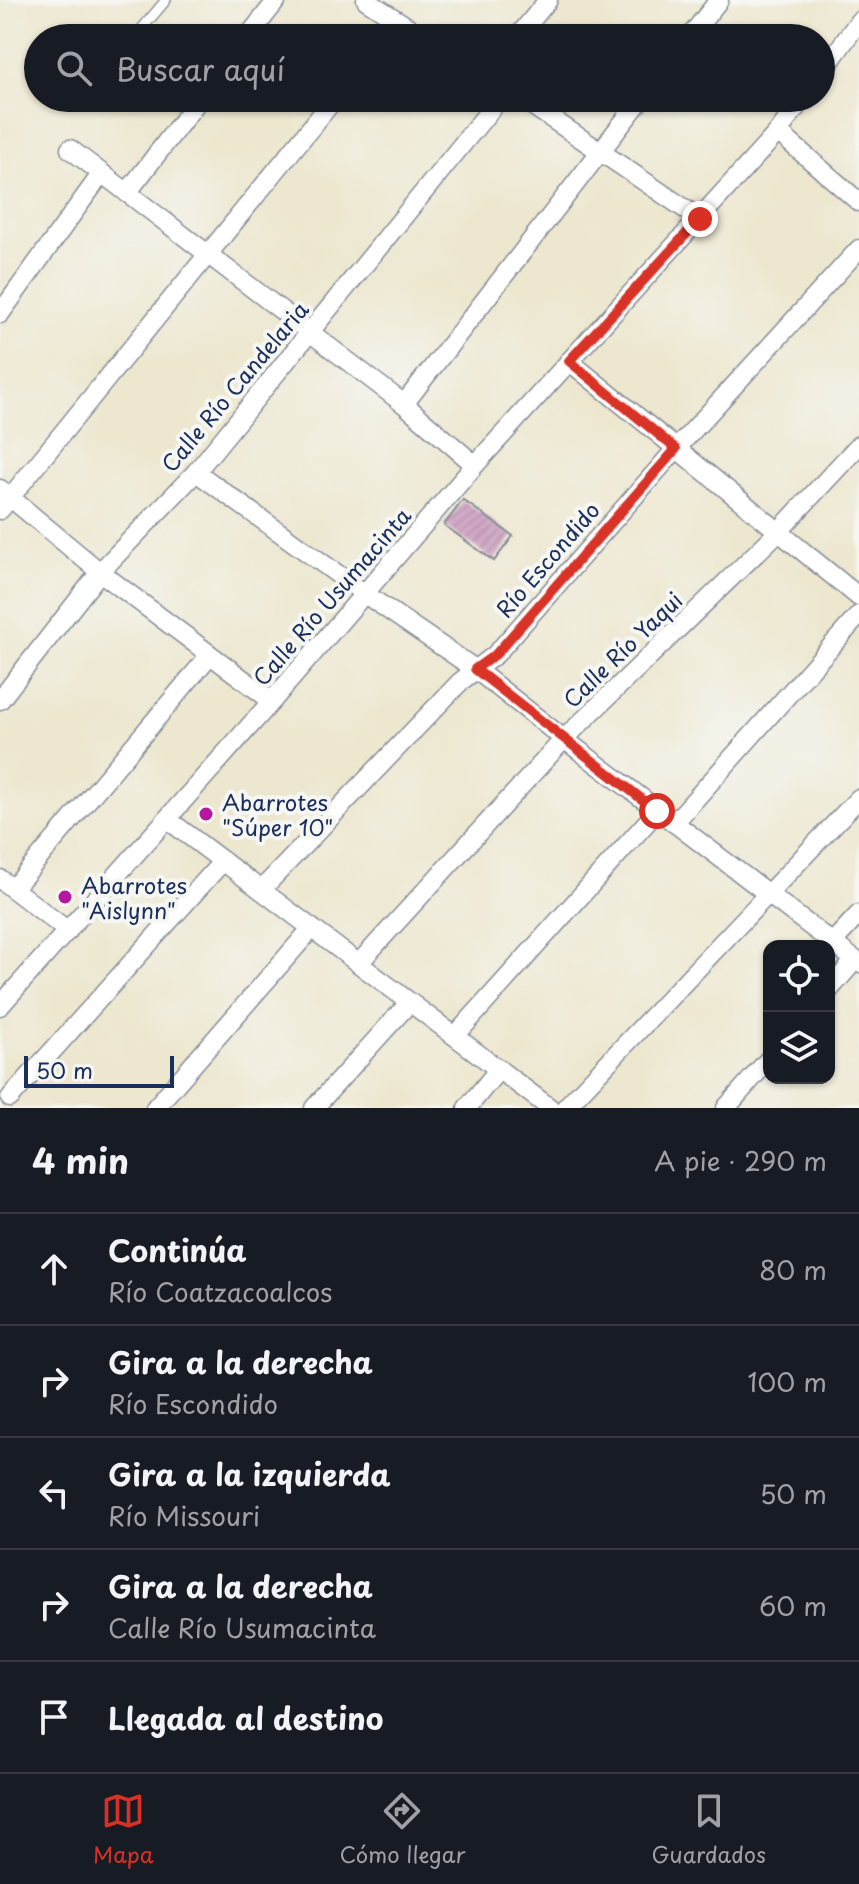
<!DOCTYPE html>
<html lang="es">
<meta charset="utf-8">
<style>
:root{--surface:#171b24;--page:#242831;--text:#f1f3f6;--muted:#9ea1a6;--line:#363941;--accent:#d93025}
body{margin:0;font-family:"Playpen Sans",sans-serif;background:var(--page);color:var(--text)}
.controls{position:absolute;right:24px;bottom:24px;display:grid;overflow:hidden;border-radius:16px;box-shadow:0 2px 6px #0004}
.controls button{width:72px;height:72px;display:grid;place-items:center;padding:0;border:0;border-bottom:2px solid var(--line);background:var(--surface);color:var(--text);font:40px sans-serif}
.scale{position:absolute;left:24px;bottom:20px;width:150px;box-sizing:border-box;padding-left:8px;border:4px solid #1b2f5e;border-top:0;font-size:22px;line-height:28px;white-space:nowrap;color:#1b2f5e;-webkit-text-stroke:6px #f6f6f2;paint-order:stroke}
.stop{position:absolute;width:24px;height:24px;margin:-18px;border:6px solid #d93025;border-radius:50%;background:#fff}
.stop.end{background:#d93025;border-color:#fff;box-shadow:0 2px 8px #0008}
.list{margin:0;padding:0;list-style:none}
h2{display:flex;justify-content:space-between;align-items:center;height:104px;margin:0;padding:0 32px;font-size:34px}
h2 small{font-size:26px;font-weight:400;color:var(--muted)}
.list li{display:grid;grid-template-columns:52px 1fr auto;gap:24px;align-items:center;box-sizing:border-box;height:112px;padding:0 32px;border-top:2px solid var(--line)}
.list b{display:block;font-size:30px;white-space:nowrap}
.list p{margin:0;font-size:26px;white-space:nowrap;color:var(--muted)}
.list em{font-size:26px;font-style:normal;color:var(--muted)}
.icon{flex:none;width:44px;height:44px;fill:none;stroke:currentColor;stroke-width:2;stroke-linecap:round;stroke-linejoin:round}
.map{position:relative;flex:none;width:859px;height:1108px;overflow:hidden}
.search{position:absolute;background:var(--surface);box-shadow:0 2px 6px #0004;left:24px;right:24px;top:24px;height:88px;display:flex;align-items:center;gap:20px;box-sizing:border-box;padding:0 28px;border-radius:44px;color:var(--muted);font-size:30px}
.sheet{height:664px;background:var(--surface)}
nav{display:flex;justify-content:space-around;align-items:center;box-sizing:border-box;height:112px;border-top:2px solid var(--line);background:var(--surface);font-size:22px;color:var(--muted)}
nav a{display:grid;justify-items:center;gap:4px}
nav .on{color:var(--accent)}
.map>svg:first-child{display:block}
.building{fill:url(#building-hatch)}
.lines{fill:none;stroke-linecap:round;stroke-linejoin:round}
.lane-casing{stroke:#848b96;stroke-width:12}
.street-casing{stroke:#848b96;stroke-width:21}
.lane{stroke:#fff;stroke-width:9}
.street{stroke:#fff;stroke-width:18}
.route{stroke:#d93025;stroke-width:10}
.poi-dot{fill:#b5179e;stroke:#f6f6f2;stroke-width:3}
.labels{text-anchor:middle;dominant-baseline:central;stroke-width:8;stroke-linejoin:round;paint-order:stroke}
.street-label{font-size:22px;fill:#1b2f5e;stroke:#f6f6f2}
.poi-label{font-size:22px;fill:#1b2f5e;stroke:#f6f6f2;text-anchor:start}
</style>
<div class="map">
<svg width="859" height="1108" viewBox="0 0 859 1108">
<defs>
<pattern id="building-hatch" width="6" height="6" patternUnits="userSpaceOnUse" patternTransform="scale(2)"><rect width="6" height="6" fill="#c996bb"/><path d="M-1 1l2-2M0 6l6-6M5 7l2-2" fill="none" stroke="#a27b9b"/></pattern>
</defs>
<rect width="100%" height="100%" fill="#f6f6f2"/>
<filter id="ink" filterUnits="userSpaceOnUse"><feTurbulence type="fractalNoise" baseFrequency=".0125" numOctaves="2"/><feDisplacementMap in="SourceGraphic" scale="16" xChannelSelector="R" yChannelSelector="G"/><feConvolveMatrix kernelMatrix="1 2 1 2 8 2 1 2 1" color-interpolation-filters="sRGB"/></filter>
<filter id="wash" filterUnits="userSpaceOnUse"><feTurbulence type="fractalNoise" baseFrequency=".006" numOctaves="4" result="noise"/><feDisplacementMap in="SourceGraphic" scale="32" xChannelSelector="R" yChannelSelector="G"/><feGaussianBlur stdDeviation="1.8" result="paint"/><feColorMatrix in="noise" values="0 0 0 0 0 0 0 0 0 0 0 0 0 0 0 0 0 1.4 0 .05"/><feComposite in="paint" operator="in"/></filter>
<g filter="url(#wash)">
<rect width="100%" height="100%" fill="#ede7cf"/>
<g id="blocks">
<polygon class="building" points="463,500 513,536 494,561 444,525"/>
</g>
</g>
<g filter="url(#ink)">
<use href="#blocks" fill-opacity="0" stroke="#848b96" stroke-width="2"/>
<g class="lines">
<g class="lane-casing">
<polyline id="lane" points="134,38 166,0"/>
</g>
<g class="street-casing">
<g id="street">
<polyline points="366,0 425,38"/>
<polyline points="247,38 277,0"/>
<polyline points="383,38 397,21"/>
<polyline points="517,38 548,0"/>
<polyline points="689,38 719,0"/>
<polyline points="821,74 859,21"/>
<polyline points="521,98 700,219"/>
<polyline points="778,132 859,202"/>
<polyline points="70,149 404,404 475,465"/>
<polyline points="127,193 200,98"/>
<polyline points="0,314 102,173"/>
<polyline points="569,361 859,597"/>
<polyline points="404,404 642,98"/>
<polyline points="196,472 365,594 475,669 564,739 859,963"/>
<polyline points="0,489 100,572 272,701"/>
<polyline points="0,510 335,98"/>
<polyline points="0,700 100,572 196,472 500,98"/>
<polyline points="167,819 550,1108"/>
<polyline points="674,823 859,615"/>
<polyline points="0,879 68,931"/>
<polyline points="13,889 209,656"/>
<polyline points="261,890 460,682 496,654 676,449 859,249"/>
<polyline points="833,942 859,914"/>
<polyline points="359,963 564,739 778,532 859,445"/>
<polyline points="829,990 855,960"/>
<polyline points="0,1006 272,701 475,465 778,132 803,98"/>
<polyline points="455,1036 657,811"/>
<polyline points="10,1098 223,861"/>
<polyline points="155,1108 312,928"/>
<polyline points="314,1108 410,1002"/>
<polyline points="467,1108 499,1069"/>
<polyline points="565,1108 859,798"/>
<polyline points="726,1108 769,1059"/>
</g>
</g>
<use href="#lane" class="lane"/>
<use href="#street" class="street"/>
</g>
</g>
<g class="lines" filter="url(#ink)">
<polyline class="route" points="657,811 475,669 496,654 676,449 569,361 700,219"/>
</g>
<g class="poi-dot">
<circle cx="206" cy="814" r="8"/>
<circle cx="65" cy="897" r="8"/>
</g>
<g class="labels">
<g class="street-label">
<text transform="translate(234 386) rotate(-50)">Calle Río Candelaria</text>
<text transform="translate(547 559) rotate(-49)">Río Escondido</text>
<text transform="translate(331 596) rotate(-49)">Calle Río Usumacinta</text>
<text transform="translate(622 649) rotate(-44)">Calle Río Yaqui</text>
</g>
<g class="poi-label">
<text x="222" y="801">Abarrotes<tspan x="222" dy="25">"Súper 10"</tspan></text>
<text x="81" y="884">Abarrotes<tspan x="81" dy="25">"Aislynn"</tspan></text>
</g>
</g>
</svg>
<div class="controls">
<button><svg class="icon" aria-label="locate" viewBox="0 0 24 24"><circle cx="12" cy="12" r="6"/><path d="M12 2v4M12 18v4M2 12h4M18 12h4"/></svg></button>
<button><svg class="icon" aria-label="layers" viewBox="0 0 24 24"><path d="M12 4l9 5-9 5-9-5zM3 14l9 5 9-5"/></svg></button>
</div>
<div class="scale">50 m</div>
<div class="stop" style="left:657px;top:811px"></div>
<div class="stop end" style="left:700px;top:219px"></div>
<div class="search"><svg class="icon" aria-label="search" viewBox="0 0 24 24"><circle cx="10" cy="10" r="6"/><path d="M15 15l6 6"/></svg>Buscar aquí</div>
</div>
<section class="sheet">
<h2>4 min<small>A pie · 290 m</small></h2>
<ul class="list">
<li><svg class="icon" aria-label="ahead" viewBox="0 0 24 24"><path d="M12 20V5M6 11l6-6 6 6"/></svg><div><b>Continúa</b><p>Río Coatzacoalcos</p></div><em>80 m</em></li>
<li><svg class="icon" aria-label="right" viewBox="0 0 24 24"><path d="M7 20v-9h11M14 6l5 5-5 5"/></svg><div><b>Gira a la derecha</b><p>Río Escondido</p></div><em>100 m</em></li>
<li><svg class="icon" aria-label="left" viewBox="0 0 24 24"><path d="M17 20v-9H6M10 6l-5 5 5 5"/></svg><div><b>Gira a la izquierda</b><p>Río Missouri</p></div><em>50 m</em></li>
<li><svg class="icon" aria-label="right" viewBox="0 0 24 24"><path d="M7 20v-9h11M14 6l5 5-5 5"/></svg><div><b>Gira a la derecha</b><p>Calle Río Usumacinta</p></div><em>60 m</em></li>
<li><svg class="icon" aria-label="arrive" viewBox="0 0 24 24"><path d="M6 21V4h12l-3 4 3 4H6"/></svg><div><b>Llegada al destino</b></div></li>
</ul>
</section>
<nav>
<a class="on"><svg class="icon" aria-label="map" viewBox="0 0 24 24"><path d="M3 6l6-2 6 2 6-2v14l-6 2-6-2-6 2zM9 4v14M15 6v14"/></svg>Mapa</a>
<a><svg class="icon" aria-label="directions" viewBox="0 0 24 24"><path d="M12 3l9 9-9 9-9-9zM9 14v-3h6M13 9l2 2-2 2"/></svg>Cómo llegar</a>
<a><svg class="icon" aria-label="saved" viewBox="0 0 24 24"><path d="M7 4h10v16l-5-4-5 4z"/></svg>Guardados</a>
</nav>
